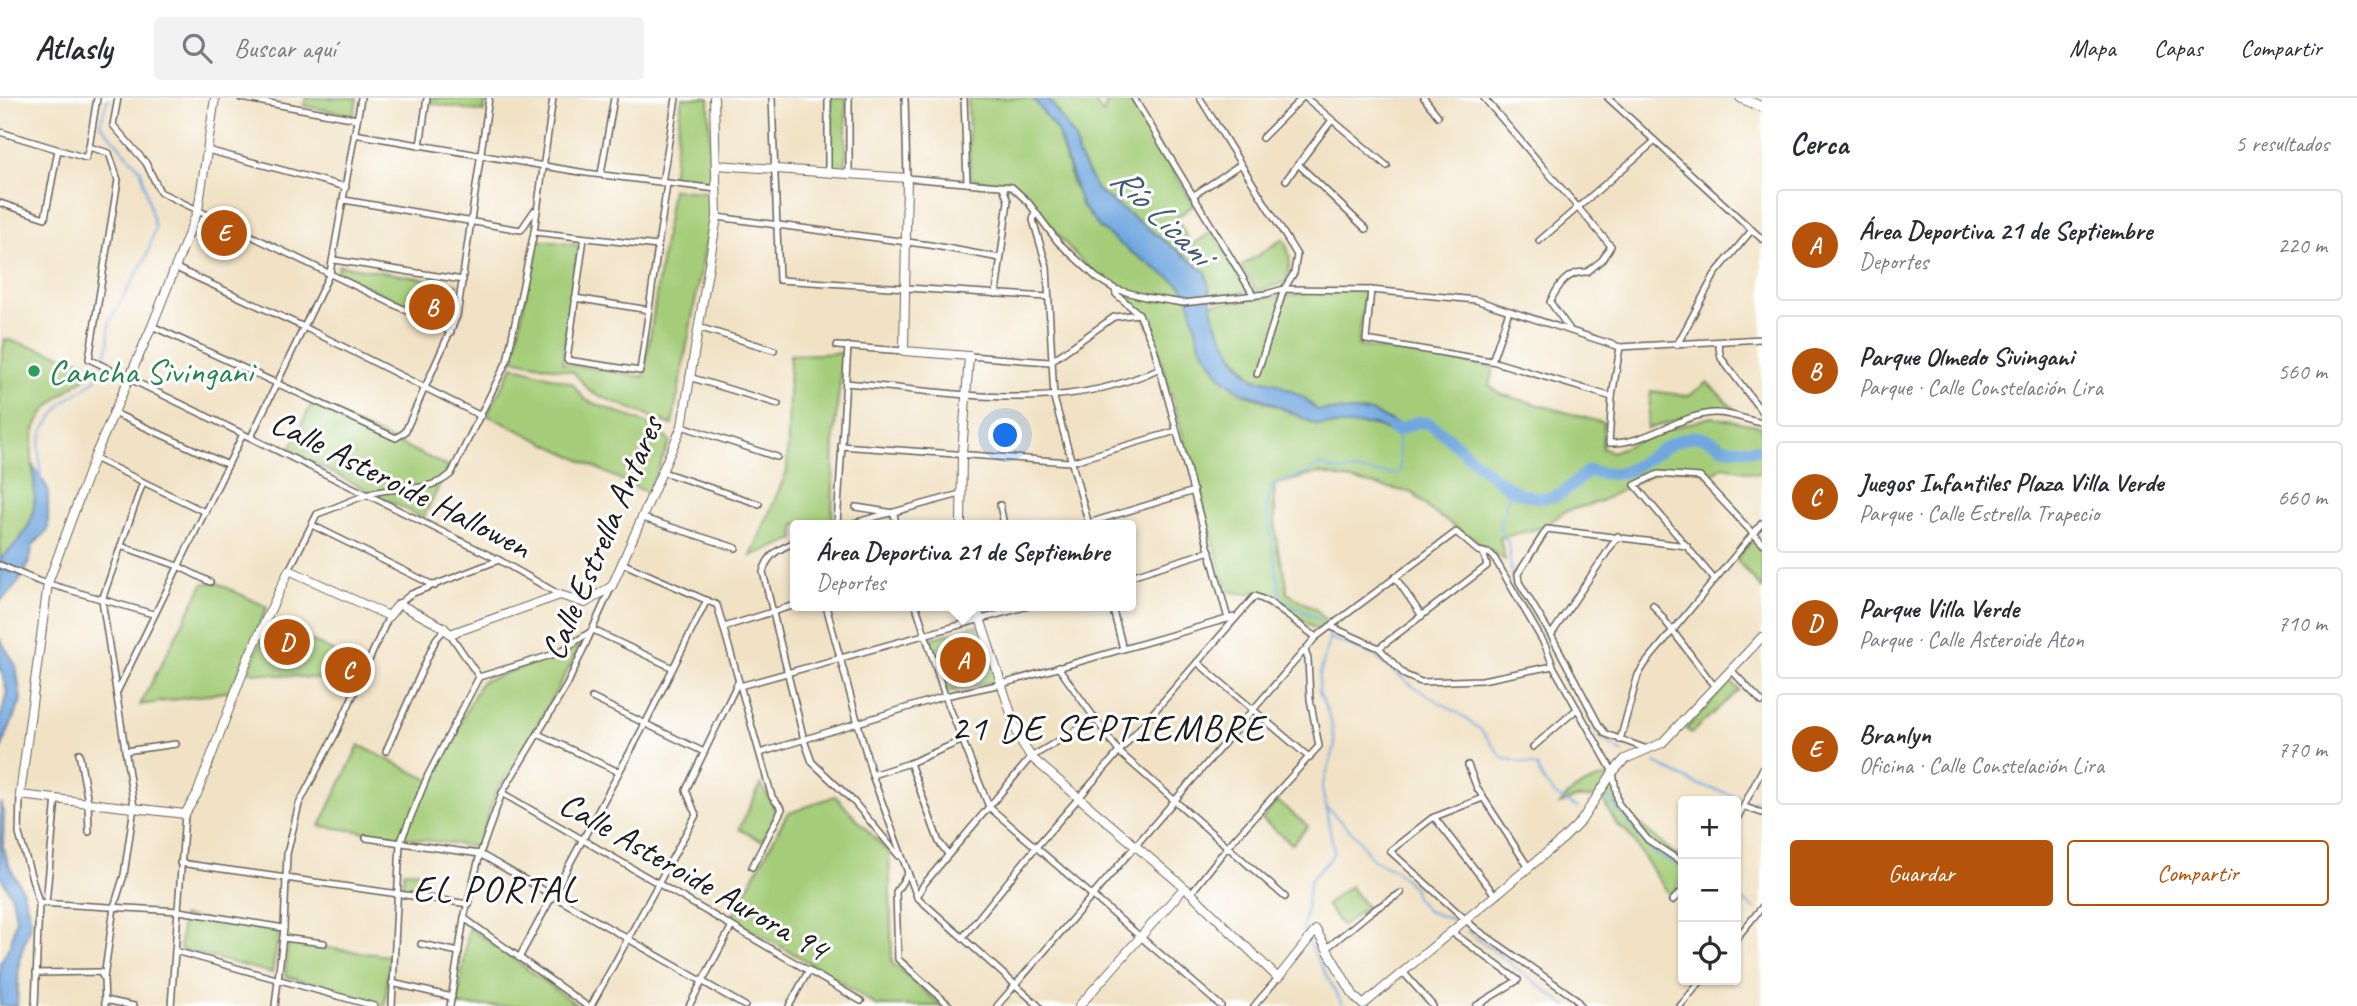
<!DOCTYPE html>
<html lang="es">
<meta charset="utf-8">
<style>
:root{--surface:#fff;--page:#f2f2f3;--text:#2b2b33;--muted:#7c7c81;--line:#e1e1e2;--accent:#b45309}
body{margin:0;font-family:Caveat,sans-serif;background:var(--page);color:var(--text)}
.controls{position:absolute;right:21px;bottom:21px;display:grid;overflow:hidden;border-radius:7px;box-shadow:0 2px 5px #0004}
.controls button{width:63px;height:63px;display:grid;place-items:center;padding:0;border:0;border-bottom:2px solid var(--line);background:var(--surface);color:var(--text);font:35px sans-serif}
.you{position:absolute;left:1006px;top:338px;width:24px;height:24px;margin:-18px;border:5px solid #fff;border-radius:50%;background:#1a73e8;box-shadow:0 0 0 10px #1a73e833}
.badge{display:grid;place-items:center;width:46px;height:46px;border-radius:50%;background:var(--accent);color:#fff;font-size:23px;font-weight:700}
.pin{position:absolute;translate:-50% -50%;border:4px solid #fff;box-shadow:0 2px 7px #0006}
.popup{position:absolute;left:790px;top:422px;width:346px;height:91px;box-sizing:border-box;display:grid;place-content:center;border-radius:7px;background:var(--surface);filter:drop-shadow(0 2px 5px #0005);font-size:23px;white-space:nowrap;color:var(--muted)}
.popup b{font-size:26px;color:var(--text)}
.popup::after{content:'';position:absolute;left:50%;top:100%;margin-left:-14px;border:14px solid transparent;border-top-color:var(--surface)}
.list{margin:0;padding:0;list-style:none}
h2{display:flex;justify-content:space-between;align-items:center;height:91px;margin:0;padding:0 28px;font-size:30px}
h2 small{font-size:23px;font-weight:400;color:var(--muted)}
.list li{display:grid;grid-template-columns:46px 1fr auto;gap:21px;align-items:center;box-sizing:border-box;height:112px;margin:0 14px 14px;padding:0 14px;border:2px solid var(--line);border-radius:7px}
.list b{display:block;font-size:26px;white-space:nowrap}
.list p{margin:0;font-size:23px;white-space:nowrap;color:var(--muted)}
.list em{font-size:23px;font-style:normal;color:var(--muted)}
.actions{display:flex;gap:14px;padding:21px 28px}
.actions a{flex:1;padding:16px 0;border:2px solid var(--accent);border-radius:7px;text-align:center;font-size:24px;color:var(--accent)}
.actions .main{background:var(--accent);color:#fff}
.icon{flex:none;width:38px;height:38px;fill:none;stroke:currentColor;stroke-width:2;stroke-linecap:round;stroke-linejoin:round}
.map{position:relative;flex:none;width:1762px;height:908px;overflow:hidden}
header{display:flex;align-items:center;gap:42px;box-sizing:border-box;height:98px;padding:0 35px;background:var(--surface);border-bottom:2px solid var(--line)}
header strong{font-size:33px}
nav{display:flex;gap:38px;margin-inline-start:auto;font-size:24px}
.search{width:490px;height:63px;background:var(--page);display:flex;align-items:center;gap:18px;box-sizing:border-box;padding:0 24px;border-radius:7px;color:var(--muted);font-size:26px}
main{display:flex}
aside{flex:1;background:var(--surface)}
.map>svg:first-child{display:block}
.green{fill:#a5cd79;stroke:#60744a;stroke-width:2}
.water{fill:#71a7df;stroke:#46627e;stroke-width:2}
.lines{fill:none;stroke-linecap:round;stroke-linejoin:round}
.stream{stroke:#71a7df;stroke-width:2}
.river{stroke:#71a7df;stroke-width:12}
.street-casing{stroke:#676157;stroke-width:8}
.secondary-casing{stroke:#676157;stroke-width:10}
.primary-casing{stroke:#676157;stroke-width:11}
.street{stroke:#fff;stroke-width:5}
.secondary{stroke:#fff;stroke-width:8}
.primary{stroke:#fff;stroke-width:9}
.leisure-dot{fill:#2e9e5b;stroke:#fff;stroke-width:2.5}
.labels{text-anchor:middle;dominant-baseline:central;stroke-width:6;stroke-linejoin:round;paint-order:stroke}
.leisure-label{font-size:35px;fill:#27864d;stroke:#fff;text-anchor:start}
.street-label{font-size:35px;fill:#1c1c1c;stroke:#fff}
.water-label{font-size:37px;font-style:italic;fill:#425b74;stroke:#fff}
.neighbourhood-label{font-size:37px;letter-spacing:2px;fill:#1c1c1c;stroke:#fff}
</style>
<header>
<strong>Atlasly</strong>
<div class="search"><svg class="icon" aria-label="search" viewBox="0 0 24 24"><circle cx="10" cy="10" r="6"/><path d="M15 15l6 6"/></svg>Buscar aquí</div>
<nav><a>Mapa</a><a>Capas</a><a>Compartir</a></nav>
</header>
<main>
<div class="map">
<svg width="1762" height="908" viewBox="0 0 1762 908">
<rect width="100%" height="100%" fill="#fff"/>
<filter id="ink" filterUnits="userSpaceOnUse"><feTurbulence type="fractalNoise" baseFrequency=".0143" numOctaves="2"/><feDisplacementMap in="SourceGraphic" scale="14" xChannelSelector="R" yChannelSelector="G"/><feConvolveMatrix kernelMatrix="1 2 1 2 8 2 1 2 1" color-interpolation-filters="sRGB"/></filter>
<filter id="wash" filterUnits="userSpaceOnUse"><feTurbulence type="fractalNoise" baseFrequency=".00686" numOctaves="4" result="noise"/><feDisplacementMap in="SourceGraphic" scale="28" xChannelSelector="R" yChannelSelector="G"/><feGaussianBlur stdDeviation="1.57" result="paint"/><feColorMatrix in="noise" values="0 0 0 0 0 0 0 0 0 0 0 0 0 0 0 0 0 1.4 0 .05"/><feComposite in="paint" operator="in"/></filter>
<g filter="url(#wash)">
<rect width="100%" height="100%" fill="#f1e2c5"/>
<g class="green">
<polygon points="306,0 357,0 354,17 304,8"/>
<polygon points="431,0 486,0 484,14 430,5"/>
<polygon points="682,0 709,0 710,87 672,80"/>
<rect x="831" y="0" width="15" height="72"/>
<path d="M968 0H1033L1058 35 1073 88 1100 130 1181 187 1188 197 1200 247 1242 295 1289 313 1375 327 1391 335 1405 330 1372 314 1317 312C1299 294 1279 285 1254 281L1225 246 1209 206 1366 189 1358 248 1494 269 1489 287 1500 296 1604 325 1602 350 1612 354 1663 333 1711 319 1756 327 1762 329V373L1757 376 1724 368 1709 378 1697 370 1661 371 1599 404 1566 413 1543 429 1500 440 1505 462 1430 412 1413 395 1319 375 1274 387C1275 410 1274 434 1279 456 1283 472 1287 476 1287 495L1317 512 1329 527 1318 533 1260 492 1248 496 1231 494 1225 485 1156 244 1145 220 1121 189C1089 184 1042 116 1023 90L970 80Z"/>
<polygon points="1048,0 1092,0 1103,16 1108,0 1129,0 1194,107 1176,120 1192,147 1213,133 1248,194 1211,198 1206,174 1097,92 1078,57 1075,41"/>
<polygon points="672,91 712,95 710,124 672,327 592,295 573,274 513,261 537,142 579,147 562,265 644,279"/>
<path d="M1283 141C1292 157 1291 167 1286 184L1257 193 1241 168Z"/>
<polygon points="339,167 458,186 449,226 337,175"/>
<path d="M5 241 85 264 90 276C75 288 51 302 41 319 17 357 51 402 24 439 18 448 8 454 0 461V270Z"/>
<polygon points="843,255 834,338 832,426 795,427 795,441 751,458 787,373 790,257"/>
<polygon points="513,268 572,285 585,302 646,325 670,343 648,395 487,317"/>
<polygon points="1707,284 1738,315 1714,310 1647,331 1651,293 1689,298"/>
<polygon points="312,305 449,369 423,420 289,353"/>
<polygon points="1754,441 1762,451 1762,491 1736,461"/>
<polygon points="215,484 267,509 231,593 140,607 203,486"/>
<polygon points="270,522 360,567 353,584 248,574"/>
<polygon points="977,527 997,583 947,594 930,541"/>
<polygon points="581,548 513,671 497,691 477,749 320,728 359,647 431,683 481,584"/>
<polygon points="1730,583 1739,592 1691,635 1686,631"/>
<path d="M1616 677 1617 707 1683 763V781L1670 798 1627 734 1617 727 1601 699 1577 700 1560 706C1574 688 1594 681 1616 677Z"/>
<polygon points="761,686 777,715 762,743 739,731"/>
<polygon points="835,698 889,755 892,865 942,908 877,908 819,870 731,821 787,716"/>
<polygon points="1277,703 1308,728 1292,746 1262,721"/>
<polygon points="404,773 425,774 424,793 402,791"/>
<polygon points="1350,788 1366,809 1342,828 1326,807"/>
<polygon points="182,818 279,834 272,875 180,851"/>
<polygon points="469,829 578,908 457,908"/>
<polygon points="288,845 390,858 385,908 285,878"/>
</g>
<g class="water">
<polygon points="1033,0 1048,0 1075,41 1078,57 1097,92 1206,174 1215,224 1238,265 1254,281 1274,284 1305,300 1317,312 1372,314 1406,330 1391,335 1375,327 1317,327 1263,301 1242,295 1222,280 1200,247 1188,197 1181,187 1129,153 1100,130 1081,107 1058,35"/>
<path d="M34 369 48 391V432L32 448C31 471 17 489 0 503V461C36 430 36 415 34 369Z"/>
<polygon points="0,541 16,568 21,602 0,653 0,622 7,594 0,568"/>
<polygon points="0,704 4,716 3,749 10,770 22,791 31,822 19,863 17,908 0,908 0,865 11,845 16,820 12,799 0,777"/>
</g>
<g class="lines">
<g class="stream">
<polyline points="41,385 39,348 44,331 63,305 94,283 103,269 109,244 109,224 147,158 155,130 141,72 100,26 108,0"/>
<polyline points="1511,390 1499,429 1508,445 1512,481 1545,532 1600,640 1623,655"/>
<path d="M1329 540 1373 557 1414 589 1458 615 1481 632 1503 660 1537 668C1544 690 1558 701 1578 710"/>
<polyline points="1655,665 1696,686 1743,700"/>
<polyline points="1606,699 1654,756 1683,769"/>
<polyline points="1752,702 1762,705"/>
<polyline points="1326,709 1357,739 1373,762 1395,772 1414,790 1415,799 1427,813 1454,822"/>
<polyline points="1736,798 1755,811"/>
<polyline points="1467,833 1567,908"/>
<path d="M1305 838 1303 833 1310 782 1330 761 1334 753 1322 690 1335 648 1331 623 1319 593 1320 576 1330 538 1318 521 1281 501 1267 413 1270 389 1306 376 1320 366C1339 376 1338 372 1357 373 1370 373 1382 377 1396 376L1401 372 1397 333"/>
<polyline points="1309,846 1343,908"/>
</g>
<path class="river" d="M1392 330 1397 333 1417 324 1428 325C1464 345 1506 409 1553 399 1567 395 1577 382 1588 373 1600 375 1614 378 1626 373 1659 358 1688 320 1723 350L1762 352"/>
</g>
</g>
<g filter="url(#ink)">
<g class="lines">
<g class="street-casing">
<g id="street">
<polyline points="97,0 89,49 109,55 118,82 89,261 368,397 499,462 560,497"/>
<polyline points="118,0 113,27 146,65 160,94 451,234"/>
<polyline points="241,0 357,21"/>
<polyline points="772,0 779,182 1048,199"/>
<polyline points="828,0 828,74"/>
<polyline points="905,0 907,80 1012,89 1028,104 1058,144 1097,180 1115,191 1145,199 1183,205 1266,196 1284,191 1371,192 1476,202 1620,249 1762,241"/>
<polyline points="964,0 967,85"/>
<polyline points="1134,0 1254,198"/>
<polyline points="1200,0 1297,157 1294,175 1284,191 1257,276"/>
<polyline points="1306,0 1387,68"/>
<polyline points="1424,0 1438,18"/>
<path d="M1484 0 1611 148 1602 162 1587 174C1567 173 1558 188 1550 204L1569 230"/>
<polyline points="1608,0 1762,141"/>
<polyline points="0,34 86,60 89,49"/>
<polyline points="354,36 586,75 717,91"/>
<polyline points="1262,40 1302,0"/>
<polyline points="420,48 427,0"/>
<polyline points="207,52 346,89"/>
<polyline points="1298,66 1366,131"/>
<polyline points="601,76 614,0"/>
<polyline points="849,76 849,0"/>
<polyline points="1286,82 1332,22"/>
<polyline points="662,85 676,0"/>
<polyline points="1194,97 1241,66"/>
<polyline points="344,102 521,132 534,113"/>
<polyline points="0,105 45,120 58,52"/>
<polyline points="1035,113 1033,122 1047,169 1054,300 1089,427"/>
<polyline points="717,119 930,147 1000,160"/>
<polyline points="534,134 658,148"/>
<polyline points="584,140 567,262 640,273 667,86"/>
<polyline points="1539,143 1655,43"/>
<polyline points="334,162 463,182"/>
<polyline points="176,170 306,230 481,318"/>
<polyline points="1115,191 1116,196 1139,216 1154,250 1228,521"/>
<polyline points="1371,192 1366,242 1492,263 1612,299"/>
<polyline points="996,196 1008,103 1003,89"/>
<polyline points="575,200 649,212"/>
<polyline points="152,228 396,340 405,334 457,218 489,0"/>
<polyline points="698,229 774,252"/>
<polyline points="1718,245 1721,260 1762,314"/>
<polyline points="1677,247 1715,176 1752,132"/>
<polyline points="837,248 904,253"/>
<path d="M1620 249 1612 299 1609 345C1645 347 1678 317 1714 315 1729 314 1747 322 1762 325"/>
<polyline points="969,258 1050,264 1114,219 1139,216"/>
<polyline points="1492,263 1509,213"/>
<polyline points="689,279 778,306"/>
<path d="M846 285C952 294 1061 318 1160 270"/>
<polyline points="112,314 228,367"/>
<polyline points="682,328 777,359"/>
<polyline points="251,339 330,175 361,0"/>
<polyline points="841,348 1070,364 1176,333"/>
<polyline points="94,360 205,414"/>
<polyline points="663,374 759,406"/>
<polyline points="1000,407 1004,427"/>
<polyline points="856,409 894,415 896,427"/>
<polyline points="643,420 736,450"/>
<polyline points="312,427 435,488"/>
<polyline points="837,427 848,248"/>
<polyline points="846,427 960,396"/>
<polyline points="1082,427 1194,393"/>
<path d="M795 444C779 451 768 456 763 474L804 642 812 664 854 704 899 758"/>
<polyline points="121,448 178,468 210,484"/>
<polyline points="624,466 717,507 772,699 782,711 752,769"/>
<polyline points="0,467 38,483 153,516"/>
<path d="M289 472 317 416C336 410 355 400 373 395 400 387 428 396 451 376L507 263 534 134 553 0"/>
<polyline points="1131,478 1210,453"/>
<polyline points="1395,479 1422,518"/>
<polyline points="1714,481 1635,387 1658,376 1700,379 1762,445"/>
<polyline points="399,506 411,496 499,462"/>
<polyline points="1653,507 1715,589"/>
<polyline points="826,508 872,677 917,799 1039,908"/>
<polyline points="916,508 945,598 989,709 1221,908"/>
<polyline points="1112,508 1123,551"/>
<polyline points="724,529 795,507"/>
<polyline points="1332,529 1379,550 1405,577 1421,584 1482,582 1553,568"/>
<polyline points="593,532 673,570"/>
<polyline points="450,536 479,579"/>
<polyline points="1551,537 1618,438"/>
<polyline points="1379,550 1487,468 1483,454"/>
<polyline points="1197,564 1310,660"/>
<polyline points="1058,569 1119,654 1285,799"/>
<polyline points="1731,572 1762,604"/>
<polyline points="740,588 1028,508"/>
<polyline points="117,594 243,336"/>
<polyline points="592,600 704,654"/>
<polyline points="538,636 619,674"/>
<polyline points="1620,642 1638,577 1645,566 1762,425"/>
<polyline points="1533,649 1577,611"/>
<polyline points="1647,651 1606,636 1599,627 1551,537 1519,484 1518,476 1547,431 1687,448"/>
<polyline points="125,653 176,646"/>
<polyline points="386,653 436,541 445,531"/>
<polyline points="79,655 88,704 89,734"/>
<polyline points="760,655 945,598 1002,586 1234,519"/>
<polyline points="910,665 939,744 948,756"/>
<polyline points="1468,667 1477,690 1529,770"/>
<polyline points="872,677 910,665 963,642"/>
<polyline points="502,695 861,903"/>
<polyline points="20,697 19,736 39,805 35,908"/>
<polyline points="1483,700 1432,720 1390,753 1476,831 1575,900 1581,908"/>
<polyline points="1745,709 1762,715"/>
<polyline points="1434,719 1495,797"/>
<polyline points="1736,723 1762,672"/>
<polyline points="366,740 480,756 745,908"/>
<polyline points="180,765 469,806"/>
<polyline points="908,775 896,794 898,861 950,908"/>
<polyline points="1191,795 1229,747 1319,648 1310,601 1308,561 1305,553"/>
<polyline points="917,799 924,786 1031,659 1097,620"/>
<polyline points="1672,803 1683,792"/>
<polyline points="39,805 179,813 284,830"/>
<polyline points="46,805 56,700"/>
<polyline points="464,820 587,908"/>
<polyline points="1453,835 1518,882 1476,908"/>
<polyline points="963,839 1036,749 1255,498 1269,504 1316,539"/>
<polyline points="283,840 324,845"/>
<polyline points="1736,841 1762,809"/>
<polyline points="421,846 459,854"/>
<polyline points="1327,850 1372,813 1401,795"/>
<polyline points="175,853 374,908"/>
<polyline points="519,860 645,626 707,502"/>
<polyline points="36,875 100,874 104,880 105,908"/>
<polyline points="1404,875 1433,908"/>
<polyline points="104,880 114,809 124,777 134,709 102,502 143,384"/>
<polyline points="392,885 452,899"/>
<polyline points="105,902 134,908"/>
<polyline points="171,908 185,716"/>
<polyline points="275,908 284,830 287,756 299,706 336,635 389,518"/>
<polyline points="392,908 400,745 428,677 479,579 558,555 593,532"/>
<polyline points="450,908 464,820 480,756 502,695 567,587 612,488"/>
<polyline points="591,908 696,717 686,692 738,584"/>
<polyline points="689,908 732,828"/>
<polyline points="789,908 809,872"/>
<polyline points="997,908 1316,539 1456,434 1478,453 1491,456 1495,461 1545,547 1553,568 1613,674 1618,705 1648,742 1683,765"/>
<polyline points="1254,908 1278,880"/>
<polyline points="1680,908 1702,882"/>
</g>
</g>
<g class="secondary-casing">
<g id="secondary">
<polyline points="215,0 198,112 152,228 94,360 48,485 20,697 185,716 197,696 249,558 289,472 389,518 399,506 443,529 450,536 560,497 585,505 612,488 682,328 717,119 714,0"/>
<polyline points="716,67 907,80 904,253 969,258 962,356 961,427"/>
<polyline points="976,508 1019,640 1031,659 1191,795 1278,880 1316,832 1354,898 1363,907 1563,741 1581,723 1613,674 1625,661 1662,645 1762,539"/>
<polyline points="1079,908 1184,790"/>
</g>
</g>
<g class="primary-casing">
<polyline id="primary" points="1741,0 1762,9"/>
</g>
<use href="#street" class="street"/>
<use href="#secondary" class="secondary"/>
<use href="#primary" class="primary"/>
</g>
</g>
<circle class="leisure-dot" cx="34" cy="273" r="7"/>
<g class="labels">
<g class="leisure-label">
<text x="48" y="273">Cancha Sivingani</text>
</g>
<g class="street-label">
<text transform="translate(401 386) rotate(27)">Calle Asteroide Hallowen</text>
<text transform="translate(602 440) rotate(-67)">Calle Estrella Antares</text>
<text transform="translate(694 778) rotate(30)">Calle Asteroide Aurora 94</text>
</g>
<g class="water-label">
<text transform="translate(1162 117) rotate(44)">Río Licani</text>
</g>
<g class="neighbourhood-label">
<text x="1108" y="629">21 DE SEPTIEMBRE</text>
<text x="496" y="790">EL PORTAL</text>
</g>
</g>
</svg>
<div class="controls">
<button>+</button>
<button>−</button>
<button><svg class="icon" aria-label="locate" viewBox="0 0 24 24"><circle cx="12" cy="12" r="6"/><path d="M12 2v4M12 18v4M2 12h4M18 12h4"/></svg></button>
</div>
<div class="you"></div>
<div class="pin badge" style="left:963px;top:562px">A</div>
<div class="popup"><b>Área Deportiva 21 de Septiembre</b>Deportes</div>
<div class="pin badge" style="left:432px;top:209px">B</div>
<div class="pin badge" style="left:348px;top:572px">C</div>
<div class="pin badge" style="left:287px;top:544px">D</div>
<div class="pin badge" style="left:224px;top:135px">E</div>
</div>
<aside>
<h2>Cerca<small>5 resultados</small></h2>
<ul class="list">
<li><span class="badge">A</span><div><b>Área Deportiva 21 de Septiembre</b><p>Deportes</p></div><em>220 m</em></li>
<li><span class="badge">B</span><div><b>Parque Olmedo Sivingani</b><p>Parque · Calle Constelación Lira</p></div><em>560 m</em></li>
<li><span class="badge">C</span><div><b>Juegos Infantiles Plaza Villa Verde</b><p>Parque · Calle Estrella Trapecio</p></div><em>660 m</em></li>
<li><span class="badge">D</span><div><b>Parque Villa Verde</b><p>Parque · Calle Asteroide Aton</p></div><em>710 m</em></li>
<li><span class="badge">E</span><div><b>Branlyn</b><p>Oficina · Calle Constelación Lira</p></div><em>770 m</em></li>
</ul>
<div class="actions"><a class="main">Guardar</a><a>Compartir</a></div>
</aside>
</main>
